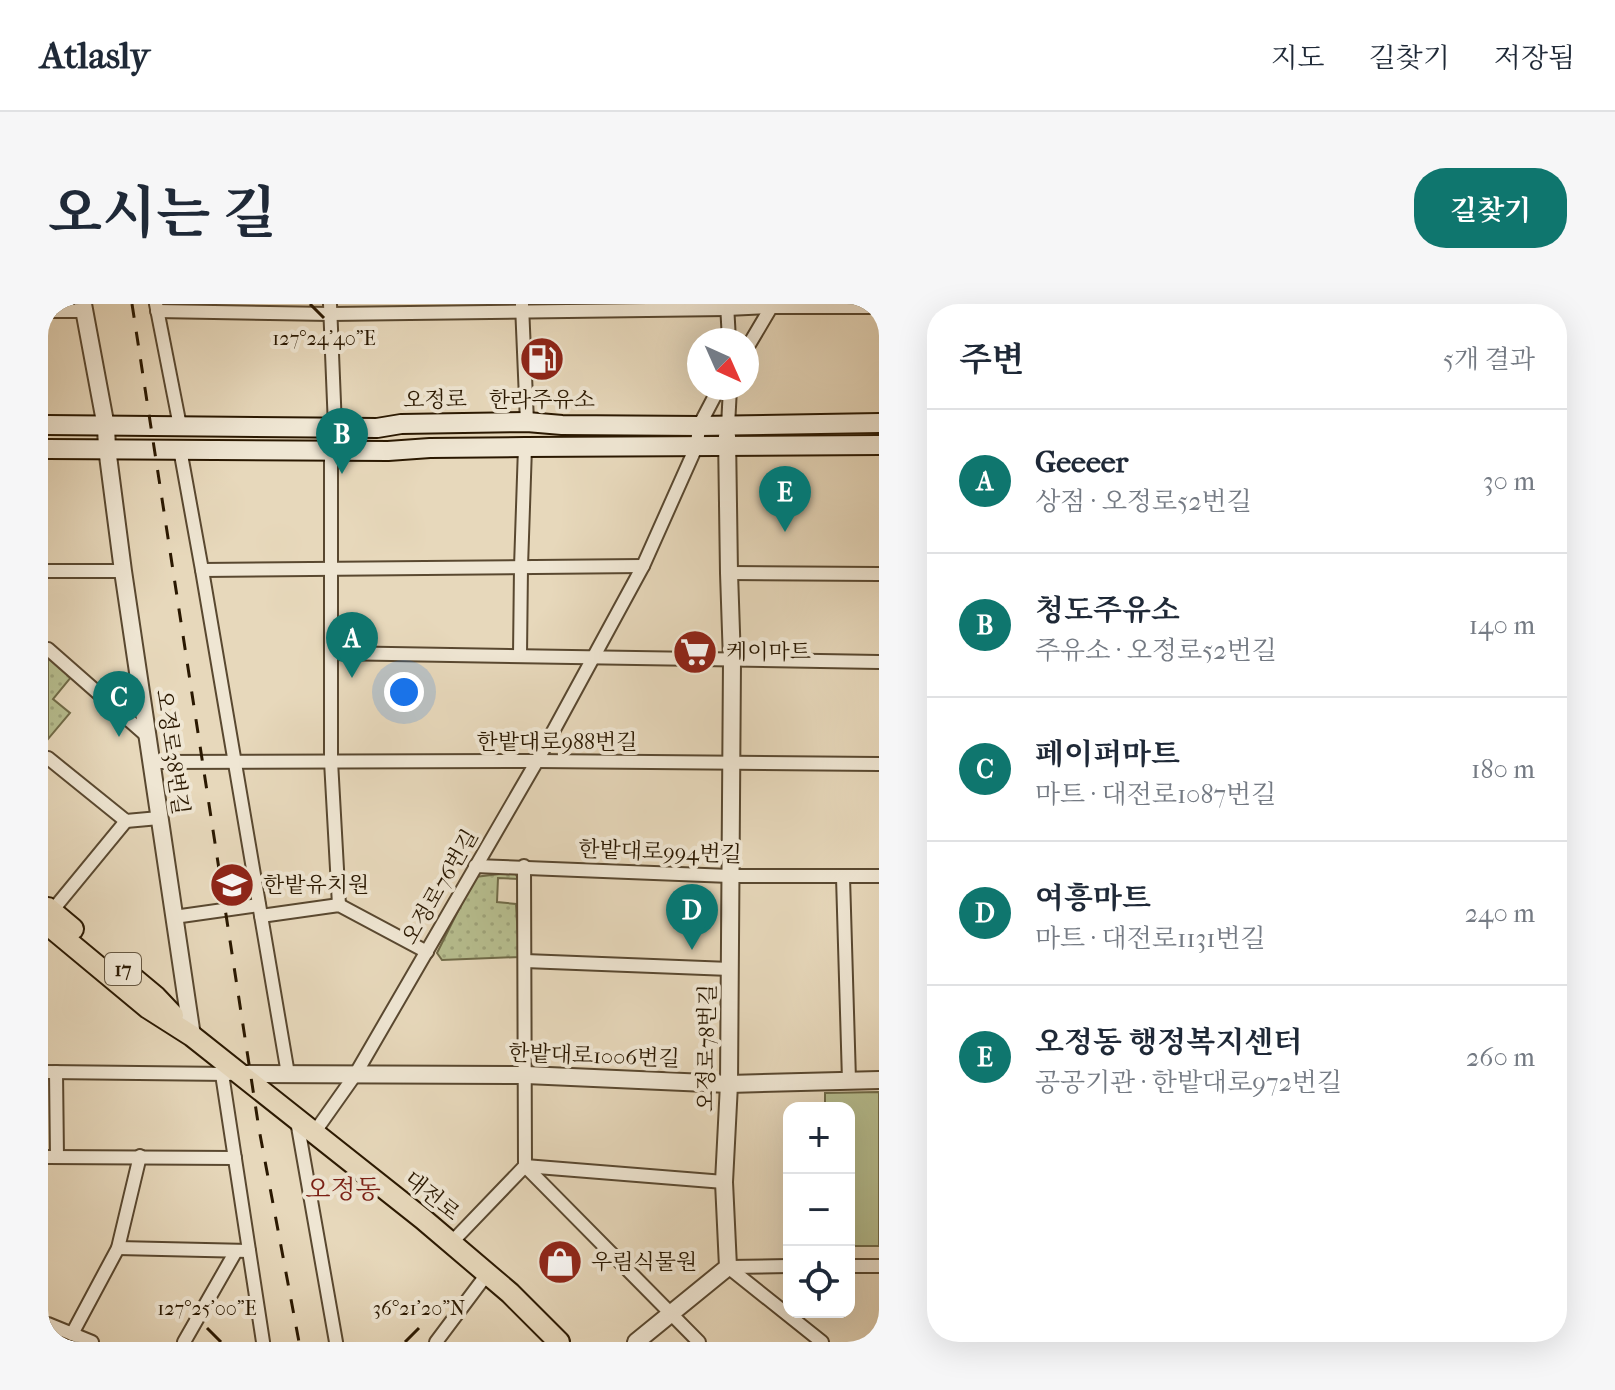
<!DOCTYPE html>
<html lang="ko">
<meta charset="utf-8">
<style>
:root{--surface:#fff;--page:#f6f6f7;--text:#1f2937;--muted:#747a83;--line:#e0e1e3;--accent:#0f766e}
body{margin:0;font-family:"IM FELL French Canon","Noto Serif KR",serif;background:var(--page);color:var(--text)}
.controls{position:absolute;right:24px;bottom:24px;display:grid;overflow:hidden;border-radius:16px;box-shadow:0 8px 32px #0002}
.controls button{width:72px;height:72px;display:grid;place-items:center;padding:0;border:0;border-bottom:2px solid var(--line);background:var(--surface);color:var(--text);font:40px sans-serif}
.compass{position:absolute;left:639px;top:24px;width:72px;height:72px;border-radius:50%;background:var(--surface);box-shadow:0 8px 32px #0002;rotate:135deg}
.you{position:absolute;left:356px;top:388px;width:28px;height:28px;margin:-20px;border:6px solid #fff;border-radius:50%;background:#1a73e8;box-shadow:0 0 0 12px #1a73e833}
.badge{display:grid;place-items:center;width:52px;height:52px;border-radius:50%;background:var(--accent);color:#fff;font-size:26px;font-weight:700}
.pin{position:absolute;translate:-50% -66px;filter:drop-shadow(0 2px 4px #0008)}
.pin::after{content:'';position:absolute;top:42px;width:28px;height:24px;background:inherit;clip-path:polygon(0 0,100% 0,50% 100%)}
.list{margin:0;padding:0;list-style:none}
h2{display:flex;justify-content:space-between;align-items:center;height:104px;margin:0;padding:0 32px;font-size:34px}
h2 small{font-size:26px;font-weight:400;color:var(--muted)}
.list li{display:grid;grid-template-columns:52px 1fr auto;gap:24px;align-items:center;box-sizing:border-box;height:144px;padding:0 32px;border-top:2px solid var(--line)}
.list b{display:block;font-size:30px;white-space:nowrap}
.list p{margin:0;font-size:26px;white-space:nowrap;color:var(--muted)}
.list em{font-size:26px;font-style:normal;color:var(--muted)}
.icon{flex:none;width:44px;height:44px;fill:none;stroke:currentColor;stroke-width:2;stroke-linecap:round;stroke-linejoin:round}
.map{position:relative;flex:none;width:831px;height:1038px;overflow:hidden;border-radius:32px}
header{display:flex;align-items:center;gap:48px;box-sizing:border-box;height:112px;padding:0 40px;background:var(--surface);border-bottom:2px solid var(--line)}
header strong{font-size:38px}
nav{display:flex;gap:44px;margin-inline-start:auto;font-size:28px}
.intro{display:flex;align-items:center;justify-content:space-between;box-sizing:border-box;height:192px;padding:0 48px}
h1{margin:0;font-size:56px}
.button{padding:20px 36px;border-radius:32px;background:var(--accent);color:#fff;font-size:28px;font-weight:700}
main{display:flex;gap:48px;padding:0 48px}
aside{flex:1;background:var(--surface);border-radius:32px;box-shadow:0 8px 32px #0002}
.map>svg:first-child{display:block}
.grass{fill:url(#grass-dots);stroke:#706b48;stroke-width:2}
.pitch{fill:#b7be8f;stroke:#706b48;stroke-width:2}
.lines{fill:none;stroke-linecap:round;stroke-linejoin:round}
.minor-casing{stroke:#594830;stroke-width:16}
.tertiary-casing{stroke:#594830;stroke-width:20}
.secondary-casing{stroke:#2a1801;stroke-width:22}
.primary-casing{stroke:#2a1801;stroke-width:24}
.minor{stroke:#efe6d3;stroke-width:12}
.tertiary{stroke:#efe6d3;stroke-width:16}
.secondary{stroke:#efe6d3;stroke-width:18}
.primary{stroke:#e7d8bb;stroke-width:20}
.rail{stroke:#2a1801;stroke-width:3;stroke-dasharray:14 14;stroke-linecap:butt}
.ticks{fill:none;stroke:#2a1801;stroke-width:3}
.labels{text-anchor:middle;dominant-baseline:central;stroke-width:8;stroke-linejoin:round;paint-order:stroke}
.shield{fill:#efe6d3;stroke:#655640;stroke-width:2}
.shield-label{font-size:20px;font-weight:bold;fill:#2a1801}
.street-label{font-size:22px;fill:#2a1801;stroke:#efe6d3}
.poi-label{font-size:22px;fill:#2a1801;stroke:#efe6d3;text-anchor:start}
.quarter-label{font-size:26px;fill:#7a1f14;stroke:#efe6d3}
.ticks-label{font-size:20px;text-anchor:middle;fill:#2a1801;stroke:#efe6d3;stroke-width:8;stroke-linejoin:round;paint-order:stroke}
</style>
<header>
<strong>Atlasly</strong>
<nav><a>지도</a><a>길찾기</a><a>저장됨</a></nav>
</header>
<div class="intro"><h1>오시는 길</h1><a class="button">길찾기</a></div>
<main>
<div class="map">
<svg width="831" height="1038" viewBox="0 0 831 1038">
<defs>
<pattern id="grass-dots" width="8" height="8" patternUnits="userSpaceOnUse" patternTransform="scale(2)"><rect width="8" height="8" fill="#b7be8f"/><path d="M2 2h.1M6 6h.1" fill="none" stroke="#9ea37a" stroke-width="1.8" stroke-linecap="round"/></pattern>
</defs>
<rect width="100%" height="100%" fill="#e7d8bb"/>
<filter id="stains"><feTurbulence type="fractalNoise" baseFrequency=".0025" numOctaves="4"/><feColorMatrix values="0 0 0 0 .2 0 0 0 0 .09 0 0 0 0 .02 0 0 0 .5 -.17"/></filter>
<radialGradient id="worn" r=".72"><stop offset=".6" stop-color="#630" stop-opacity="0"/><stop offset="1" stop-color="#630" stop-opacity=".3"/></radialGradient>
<g class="grass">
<polygon points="0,352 24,372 5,395 22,409 0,435"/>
<polygon points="467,568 470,575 450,574 449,598 468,600 471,653 394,656 389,649 427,573"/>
</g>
<polygon class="pitch" points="831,788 831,942 801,942 801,804 777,804 777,789"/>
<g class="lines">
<g class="minor-casing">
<g id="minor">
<polyline points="108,0 132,122"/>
<polyline points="282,0 287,123"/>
<polyline points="679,0 681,36"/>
<polyline points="474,1 479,118"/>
<polyline points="0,7 36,7"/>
<polyline points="109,7 282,10 679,5 723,3 831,3"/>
<polyline points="699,44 725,0"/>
<polyline points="680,122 682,84"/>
<polyline points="132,145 154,266 240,770"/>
<polyline points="283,147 283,457 291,601"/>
<polyline points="154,266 595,262"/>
<polyline points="0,267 75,267"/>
<polyline points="681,269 831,270"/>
<polyline points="0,345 99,432"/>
<polyline points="284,349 831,358"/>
<polyline points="472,351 473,263 477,143"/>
<polyline points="0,454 78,517 111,514"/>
<polyline points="103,458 489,457 831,460"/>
<polyline points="427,562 682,572 831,572"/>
<polyline points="795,573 801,776"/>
<polyline points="4,607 78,517"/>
<polyline points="213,612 291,601 379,648"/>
<polyline points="126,613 211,601"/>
<polyline points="477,657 682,665"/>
<polyline points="0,768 181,770"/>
<polyline points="8,768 9,853"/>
<polyline points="174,770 215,1038"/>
<polyline points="249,817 288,1038"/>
<polyline points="266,829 307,771 489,457 595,262 649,141 651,122 671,84"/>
<polyline points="0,853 187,854"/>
<polyline points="477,862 651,1038"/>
<polyline points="477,862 676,878"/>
<polyline points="403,939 477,862 476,562"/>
<polyline points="70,944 201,947"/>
<polyline points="801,962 831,962"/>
<polyline points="680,963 774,1038"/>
<polyline points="680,963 741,962"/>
<polyline points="0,1020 44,1038"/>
<polyline points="24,1030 70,944 92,852"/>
<polyline points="136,1038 188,947"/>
<polyline points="388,1038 439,970"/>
</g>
</g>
<g class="tertiary-casing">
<g id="tertiary">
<polyline points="35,0 58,123 59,144 75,267 144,732"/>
<polyline points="192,770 478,771 681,780 831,776"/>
<polyline points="588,1038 680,963 676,878 681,780 684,357 681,269 679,132"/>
</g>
</g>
<g class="secondary-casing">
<g id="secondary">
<polyline points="0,121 329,124 353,120 479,118 514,121 651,122 831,119"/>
<polyline points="0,145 340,147 382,144 477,143 831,141"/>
</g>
</g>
<g class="primary-casing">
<g id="primary">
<polyline points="0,604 25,625"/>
<polyline points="0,621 100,704 144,732 375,915 462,989 511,1038"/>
<polyline points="78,668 108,693 125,711"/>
</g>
</g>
<use href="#minor" class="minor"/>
<use href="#tertiary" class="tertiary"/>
<use href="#secondary" class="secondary"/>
<use href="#primary" class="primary"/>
<polyline class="rail" points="84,0 211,825 251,1038"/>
</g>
<path class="ticks" d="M262 0 276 14M159 1024 173 1038M357 1038 371 1024"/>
<defs>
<g id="fuel-disc" transform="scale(2.3)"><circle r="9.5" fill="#8f2418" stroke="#efe6d3"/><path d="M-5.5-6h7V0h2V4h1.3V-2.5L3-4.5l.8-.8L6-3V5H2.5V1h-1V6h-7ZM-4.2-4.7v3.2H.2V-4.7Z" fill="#fff"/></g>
<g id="supermarket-disc" transform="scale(2.3)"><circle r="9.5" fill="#8f2418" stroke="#efe6d3"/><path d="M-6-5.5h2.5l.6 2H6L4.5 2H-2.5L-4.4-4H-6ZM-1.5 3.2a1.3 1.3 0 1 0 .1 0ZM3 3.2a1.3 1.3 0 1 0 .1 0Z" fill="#fff"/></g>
<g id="school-disc" transform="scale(2.3)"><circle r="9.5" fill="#8f2418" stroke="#efe6d3"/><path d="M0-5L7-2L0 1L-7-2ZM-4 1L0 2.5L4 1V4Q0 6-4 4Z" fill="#fff"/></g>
<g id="shop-disc" transform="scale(2.3)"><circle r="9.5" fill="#8f2418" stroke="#efe6d3"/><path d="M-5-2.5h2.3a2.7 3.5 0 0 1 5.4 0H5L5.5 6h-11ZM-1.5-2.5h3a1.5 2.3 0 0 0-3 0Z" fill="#fff"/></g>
</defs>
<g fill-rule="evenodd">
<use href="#fuel-disc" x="494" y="55"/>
<use href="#supermarket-disc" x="647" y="348"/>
<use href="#school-disc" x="184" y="581"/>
<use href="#shop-disc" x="512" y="958"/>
</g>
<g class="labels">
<rect class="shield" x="57" y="649" width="36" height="32" rx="6"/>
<g class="shield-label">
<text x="75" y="665">17</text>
</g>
<g class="street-label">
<text transform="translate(387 96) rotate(-1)">오정로</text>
<text x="509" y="438">한밭대로988번길</text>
<text transform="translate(124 448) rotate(82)">오정로38번길</text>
<text transform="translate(612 548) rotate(2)">한밭대로994번길</text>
<text transform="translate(392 583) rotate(-60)">오정로76번길</text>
<text transform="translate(659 744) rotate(-89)">오정로78번길</text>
<text transform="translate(546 752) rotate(2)">한밭대로1006번길</text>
<text transform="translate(384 892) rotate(39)">대전로</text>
</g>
<g class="poi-label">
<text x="494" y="96" text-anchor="middle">한라주유소</text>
<text x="678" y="348">케이마트</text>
<text x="215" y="581">한밭유치원</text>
<text x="543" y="958">우림식물원</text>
</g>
<g class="quarter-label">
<text x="295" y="885">오정동</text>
</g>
</g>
<g class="ticks-label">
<text x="276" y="41">127°24'40"E</text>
<text x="159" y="1011">127°25'00"E</text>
<text x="371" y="1011">36°21'20"N</text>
</g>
<rect width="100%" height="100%" filter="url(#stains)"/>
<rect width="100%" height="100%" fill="url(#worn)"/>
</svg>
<div class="controls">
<button>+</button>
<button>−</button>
<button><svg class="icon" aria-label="locate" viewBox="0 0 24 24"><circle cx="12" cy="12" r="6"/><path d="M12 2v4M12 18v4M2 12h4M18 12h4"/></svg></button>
</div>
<svg class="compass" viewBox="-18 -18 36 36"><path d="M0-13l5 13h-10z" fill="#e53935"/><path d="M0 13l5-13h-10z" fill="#747a83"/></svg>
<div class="you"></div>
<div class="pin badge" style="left:304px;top:374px">A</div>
<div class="pin badge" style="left:294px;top:170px">B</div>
<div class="pin badge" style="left:71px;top:433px">C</div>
<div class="pin badge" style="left:644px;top:646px">D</div>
<div class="pin badge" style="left:737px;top:228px">E</div>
</div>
<aside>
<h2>주변<small>5개 결과</small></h2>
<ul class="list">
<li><span class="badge">A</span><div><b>Geeeer</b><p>상점 · 오정로52번길</p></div><em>30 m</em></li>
<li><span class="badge">B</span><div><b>청도주유소</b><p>주유소 · 오정로52번길</p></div><em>140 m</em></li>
<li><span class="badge">C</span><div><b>페이퍼마트</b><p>마트 · 대전로1087번길</p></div><em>180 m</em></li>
<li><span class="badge">D</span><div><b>여흥마트</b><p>마트 · 대전로1131번길</p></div><em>240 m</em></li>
<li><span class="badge">E</span><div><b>오정동 행정복지센터</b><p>공공기관 · 한밭대로972번길</p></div><em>260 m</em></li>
</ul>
</aside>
</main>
